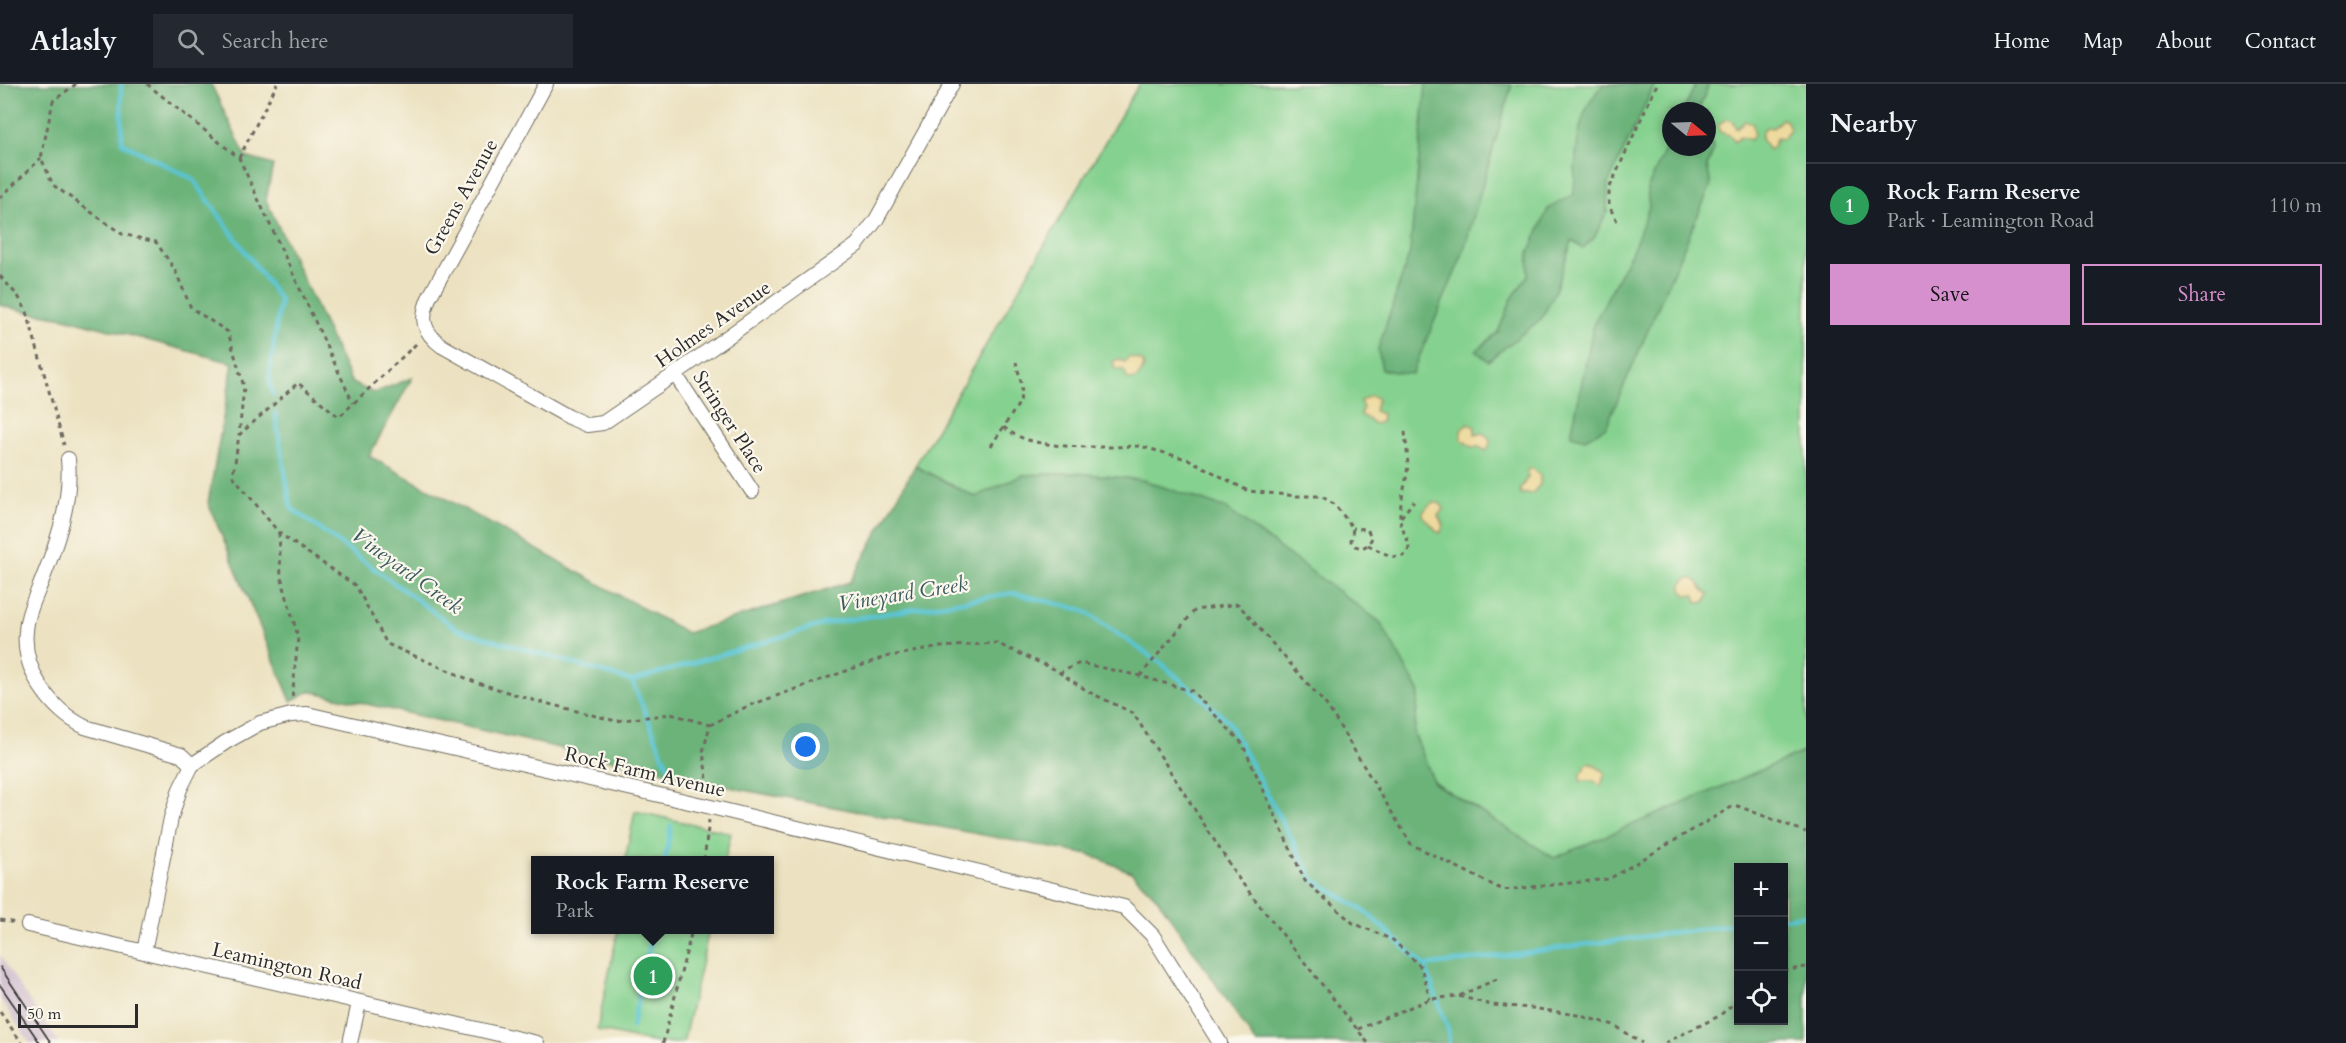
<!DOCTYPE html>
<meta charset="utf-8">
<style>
:root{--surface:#171b24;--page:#242831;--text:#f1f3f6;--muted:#9ea1a6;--line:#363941;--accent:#d690ce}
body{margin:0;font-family:Cardo,serif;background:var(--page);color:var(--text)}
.controls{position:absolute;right:18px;bottom:18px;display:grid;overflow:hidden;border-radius:0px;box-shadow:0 3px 9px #0003}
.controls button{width:54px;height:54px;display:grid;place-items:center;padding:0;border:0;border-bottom:2px solid var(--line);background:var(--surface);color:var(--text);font:30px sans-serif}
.compass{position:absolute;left:1662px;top:18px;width:54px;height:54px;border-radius:50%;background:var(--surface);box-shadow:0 3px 9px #0003;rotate:109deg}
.scale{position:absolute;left:18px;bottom:15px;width:120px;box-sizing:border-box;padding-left:6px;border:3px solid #2b2b2b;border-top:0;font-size:16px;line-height:21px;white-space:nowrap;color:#2b2b2b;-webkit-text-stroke:4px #fbf7ec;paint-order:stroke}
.you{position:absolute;left:806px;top:663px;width:21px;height:21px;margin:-15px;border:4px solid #fff;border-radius:50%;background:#1a73e8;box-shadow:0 0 0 9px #1a73e833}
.badge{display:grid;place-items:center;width:39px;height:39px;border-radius:50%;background:var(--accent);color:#fff;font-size:20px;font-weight:700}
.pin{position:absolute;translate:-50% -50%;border:3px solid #fff;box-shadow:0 2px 6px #0006}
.popup{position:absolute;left:531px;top:772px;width:243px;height:78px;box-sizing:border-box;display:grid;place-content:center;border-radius:0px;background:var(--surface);filter:drop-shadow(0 2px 4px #0005);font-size:20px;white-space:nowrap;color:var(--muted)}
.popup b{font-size:22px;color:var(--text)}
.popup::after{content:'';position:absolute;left:50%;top:100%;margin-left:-12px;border:12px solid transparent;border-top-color:var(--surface)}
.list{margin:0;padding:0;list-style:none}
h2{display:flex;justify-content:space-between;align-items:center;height:78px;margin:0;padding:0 24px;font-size:26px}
h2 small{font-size:20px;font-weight:400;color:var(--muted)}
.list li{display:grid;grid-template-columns:39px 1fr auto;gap:18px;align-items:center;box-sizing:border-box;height:84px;padding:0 24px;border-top:2px solid var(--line)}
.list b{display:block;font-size:22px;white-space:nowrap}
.list p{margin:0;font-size:20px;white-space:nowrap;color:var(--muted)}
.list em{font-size:20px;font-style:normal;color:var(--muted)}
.actions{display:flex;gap:12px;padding:18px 24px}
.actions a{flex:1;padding:14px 0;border:2px solid var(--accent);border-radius:0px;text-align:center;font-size:21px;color:var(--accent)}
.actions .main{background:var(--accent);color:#111}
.icon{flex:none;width:33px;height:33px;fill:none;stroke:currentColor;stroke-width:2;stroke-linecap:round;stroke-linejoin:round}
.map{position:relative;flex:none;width:1806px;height:959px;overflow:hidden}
header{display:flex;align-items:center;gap:36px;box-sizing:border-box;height:84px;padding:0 30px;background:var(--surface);border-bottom:2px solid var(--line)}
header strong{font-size:28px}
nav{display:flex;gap:33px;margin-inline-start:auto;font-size:21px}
.search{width:420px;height:54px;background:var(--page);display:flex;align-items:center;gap:15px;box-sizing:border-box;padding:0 21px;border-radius:0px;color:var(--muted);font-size:22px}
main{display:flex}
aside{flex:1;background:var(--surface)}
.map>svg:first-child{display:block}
.industrial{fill:#d0bdce}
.green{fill:#85d18f;stroke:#587e5d;stroke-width:1.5;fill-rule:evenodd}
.forest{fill:#6cb37a;stroke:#4c6f52;stroke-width:1.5;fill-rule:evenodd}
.sand{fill:#eeda9e;stroke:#8c8264;stroke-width:1.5}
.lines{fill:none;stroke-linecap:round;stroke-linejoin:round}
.stream{stroke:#5ac5d4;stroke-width:4.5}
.minor-casing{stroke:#6f6b60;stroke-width:16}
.path{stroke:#6f6b60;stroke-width:3;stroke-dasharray:4.5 4.5;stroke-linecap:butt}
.minor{stroke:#fff;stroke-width:14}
.tram{stroke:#2b2b2b;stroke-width:1.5}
.labels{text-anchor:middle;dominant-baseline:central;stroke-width:4.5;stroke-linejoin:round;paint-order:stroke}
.street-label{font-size:20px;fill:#2b2b2b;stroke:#fbf7ec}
.water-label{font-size:21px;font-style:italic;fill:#39595e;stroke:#fbf7ec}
</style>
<header>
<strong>Atlasly</strong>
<div class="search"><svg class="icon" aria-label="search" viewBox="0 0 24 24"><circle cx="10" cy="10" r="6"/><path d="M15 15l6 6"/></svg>Search here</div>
<nav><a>Home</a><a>Map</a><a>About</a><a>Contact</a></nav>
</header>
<main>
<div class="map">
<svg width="1806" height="959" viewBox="0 0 1806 959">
<rect width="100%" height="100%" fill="#fbf7ec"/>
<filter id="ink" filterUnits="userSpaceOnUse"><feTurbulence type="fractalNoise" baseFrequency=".0167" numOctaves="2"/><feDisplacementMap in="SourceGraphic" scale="12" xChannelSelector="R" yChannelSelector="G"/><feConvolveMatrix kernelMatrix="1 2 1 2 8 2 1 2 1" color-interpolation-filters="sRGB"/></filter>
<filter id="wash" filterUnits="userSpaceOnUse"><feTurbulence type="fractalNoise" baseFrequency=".008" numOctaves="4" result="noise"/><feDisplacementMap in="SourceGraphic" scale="24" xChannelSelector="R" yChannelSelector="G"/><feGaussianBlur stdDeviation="1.35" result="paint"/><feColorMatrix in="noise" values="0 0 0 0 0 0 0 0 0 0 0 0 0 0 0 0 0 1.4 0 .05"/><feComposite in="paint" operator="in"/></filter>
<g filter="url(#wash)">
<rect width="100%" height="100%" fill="#ece2c1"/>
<polygon class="industrial" points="0,871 24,909 59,959 30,959 0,915"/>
<g class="green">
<path d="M1139 0H1806V667L1554 775 1434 698 1414 649 1419 607 1143 396 1076 389 1023 391 975 413 915 382ZM1671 27H1707V63H1671Z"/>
<polygon points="635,727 731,749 725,776 625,776"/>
<polygon points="618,846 709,846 683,959 656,959 597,946"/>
</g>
<g class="forest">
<path d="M0 0H211L246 73 273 81 266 116 352 299 374 309 412 294 369 372 687 549 850 498 915 382 975 413 1023 391 1076 389 1143 396 1225 424 1380 538 1419 607 1414 649 1434 699 1554 774 1806 667V959H1256L1158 815 1131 788 1090 771 743 706 310 607 291 617 208 419 233 279 65 234 27 228 0 221ZM1738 784H1784V936H1738Z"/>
<polygon points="1426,0 1512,0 1462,172 1412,290 1382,286 1378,265 1410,168"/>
<path d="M1605 0H1655L1608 100 1607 128 1594 154 1583 164 1572 157 1554 210 1542 234 1488 277 1476 267 1498 248 1511 216 1528 191 1529 169 1548 125 1574 110C1576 73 1574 26 1605 0Z"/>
<polygon points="1696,0 1709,0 1698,27 1683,27"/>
<polygon points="1707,49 1714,65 1707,82 1711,101 1606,343 1585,355 1571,351 1594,239 1634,163 1649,123 1647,105 1671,53 1671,63 1707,63"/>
</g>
<g class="sand">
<polygon points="1726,35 1732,36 1736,44 1745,37 1753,40 1754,51 1750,56 1740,53 1734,58 1731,52 1720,48 1718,42"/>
<polygon points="1782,35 1787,37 1790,46 1783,55 1776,54 1773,63 1769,66 1761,55 1762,47 1767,43 1773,44"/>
<path d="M1129 273 1142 277 1144 282C1140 291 1139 296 1128 296L1124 286 1115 285 1113 277 1119 275 1125 278Z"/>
<polygon points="1370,312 1378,314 1374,327 1382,330 1381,338 1375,340 1361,331 1363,324 1360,317"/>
<polygon points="1468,340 1475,343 1475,351 1483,349 1490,355 1490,360 1486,367 1479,363 1472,363 1461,355 1461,346"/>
<polygon points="1532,384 1540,391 1540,400 1534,409 1521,410 1520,405 1528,393 1527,387"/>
<path d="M1432 419H1439L1444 424 1438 432 1444 441 1440 449 1436 447C1431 435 1412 434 1432 419Z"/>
<path d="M1685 495H1694C1700 499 1701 506 1709 510L1705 518 1697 519 1695 511H1687L1682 506V500Z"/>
<polygon points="1590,679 1605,688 1601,702 1594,697 1580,697 1580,690 1584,687 1586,681"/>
</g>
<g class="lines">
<g class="stream">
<polyline points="121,0 122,59 193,95 280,216 269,294 273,311"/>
<polyline points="275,329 291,424 457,545 632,597 828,539 1013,509 1083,526 1162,580 1227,636 1313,795 1367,829 1425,882 1448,945 1449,959"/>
<polyline points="632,597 668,683"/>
<polyline points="665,776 671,742"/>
<polyline points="1784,834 1806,831"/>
<polyline points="1425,882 1738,840"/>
<polyline points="632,943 653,846"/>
</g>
</g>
</g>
<g filter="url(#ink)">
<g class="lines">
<g class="minor-casing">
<g id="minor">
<path d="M546 0 429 214C420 235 423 248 442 262L569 333 587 341 603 339 675 290 857 161 876 136 952 0"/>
<polyline points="675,290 752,407"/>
<path d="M68 375C72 418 57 459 41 499 35 514 27 530 26 547 22 587 51 626 85 643L181 671 192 681"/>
<polyline points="28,841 537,959"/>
<polyline points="144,868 171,734 180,705 192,681 226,658 260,639 291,631 307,630 711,723 1124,823 1153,852 1220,959"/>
<polyline points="350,959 359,919"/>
</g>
</g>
<g class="path">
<polyline points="76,0 53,17 41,74 53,101 122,150 156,158 175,186 191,224 228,248 244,303 239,351"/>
<polyline points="147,0 239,74 353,319"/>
<polyline points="239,74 277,0"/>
<polyline points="0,114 41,74"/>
<polyline points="1617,137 1609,122 1609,105 1657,0"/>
<polyline points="0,192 18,212 27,228 64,361"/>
<polyline points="416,260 339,333 298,299 239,351 233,392 279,449 356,502 387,560 475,598 533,616 616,637 671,630 710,641 703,668 709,708"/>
<path d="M1004 343C1028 368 1107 363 1140 362L1190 376 1248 407 1297 412H1321L1335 421 1353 444 1351 457 1355 462 1362 464 1368 461 1372 454 1367 445 1353 444"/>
<polyline points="991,362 1020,318 1022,302 1016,278"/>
<polyline points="1401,433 1414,417"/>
<polyline points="279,449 281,492 298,553 292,616"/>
<path d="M1368 461C1377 465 1397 479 1406 470 1415 463 1400 445 1400 436 1399 420 1405 404 1407 389 1409 376 1406 361 1405 347"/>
<polyline points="1059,589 1080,579 1140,592 1192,607 1242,659 1305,797 1353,839 1393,856 1421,883 1430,915"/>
<polyline points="1140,592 1195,526 1238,520 1328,623 1411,760 1503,806 1609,795 1735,721 1806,748"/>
<polyline points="710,641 748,622 885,573 941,563 996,559 1054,585 1089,608 1133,629 1239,795 1368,959"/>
<polyline points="704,776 709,736"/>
<polyline points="0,836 16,839"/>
<polyline points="1784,887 1806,883"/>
<polyline points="1459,912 1491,921 1532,924 1577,931 1614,941 1642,959"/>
<polyline points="0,928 22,959"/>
<polyline points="1358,945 1430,915 1459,912 1497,895"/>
<polyline points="663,959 692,846"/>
<polyline points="1665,959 1719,932 1738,916"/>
</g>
<use href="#minor" class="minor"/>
<g class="tram">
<polyline points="0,883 51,959"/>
<polyline points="0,901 40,959"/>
</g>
</g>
</g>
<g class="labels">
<g class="street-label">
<text transform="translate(461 113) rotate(-61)">Greens Avenue</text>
<text transform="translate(713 240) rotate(-35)">Holmes Avenue</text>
<text transform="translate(730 338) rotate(57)">Stringer Place</text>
<text transform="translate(645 688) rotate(13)">Rock Farm Avenue</text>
<text transform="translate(287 882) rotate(13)">Leamington Road</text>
</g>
<g class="water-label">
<text transform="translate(407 487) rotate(36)">Vineyard Creek</text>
<text transform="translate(903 510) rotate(-9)">Vineyard Creek</text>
</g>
</g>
</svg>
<div class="controls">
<button>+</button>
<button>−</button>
<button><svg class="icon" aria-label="locate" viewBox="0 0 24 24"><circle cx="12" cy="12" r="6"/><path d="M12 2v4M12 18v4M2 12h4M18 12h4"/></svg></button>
</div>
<svg class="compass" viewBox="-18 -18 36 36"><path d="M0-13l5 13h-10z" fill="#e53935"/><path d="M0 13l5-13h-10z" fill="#9ea1a6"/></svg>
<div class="scale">50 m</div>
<div class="you"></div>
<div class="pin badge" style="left:653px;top:892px;background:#2e9e5b">1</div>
<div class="popup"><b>Rock Farm Reserve</b>Park</div>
</div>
<aside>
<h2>Nearby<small></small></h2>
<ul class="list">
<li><span class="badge" style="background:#2e9e5b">1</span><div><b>Rock Farm Reserve</b><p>Park · Leamington Road</p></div><em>110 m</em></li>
</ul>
<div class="actions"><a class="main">Save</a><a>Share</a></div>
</aside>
</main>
